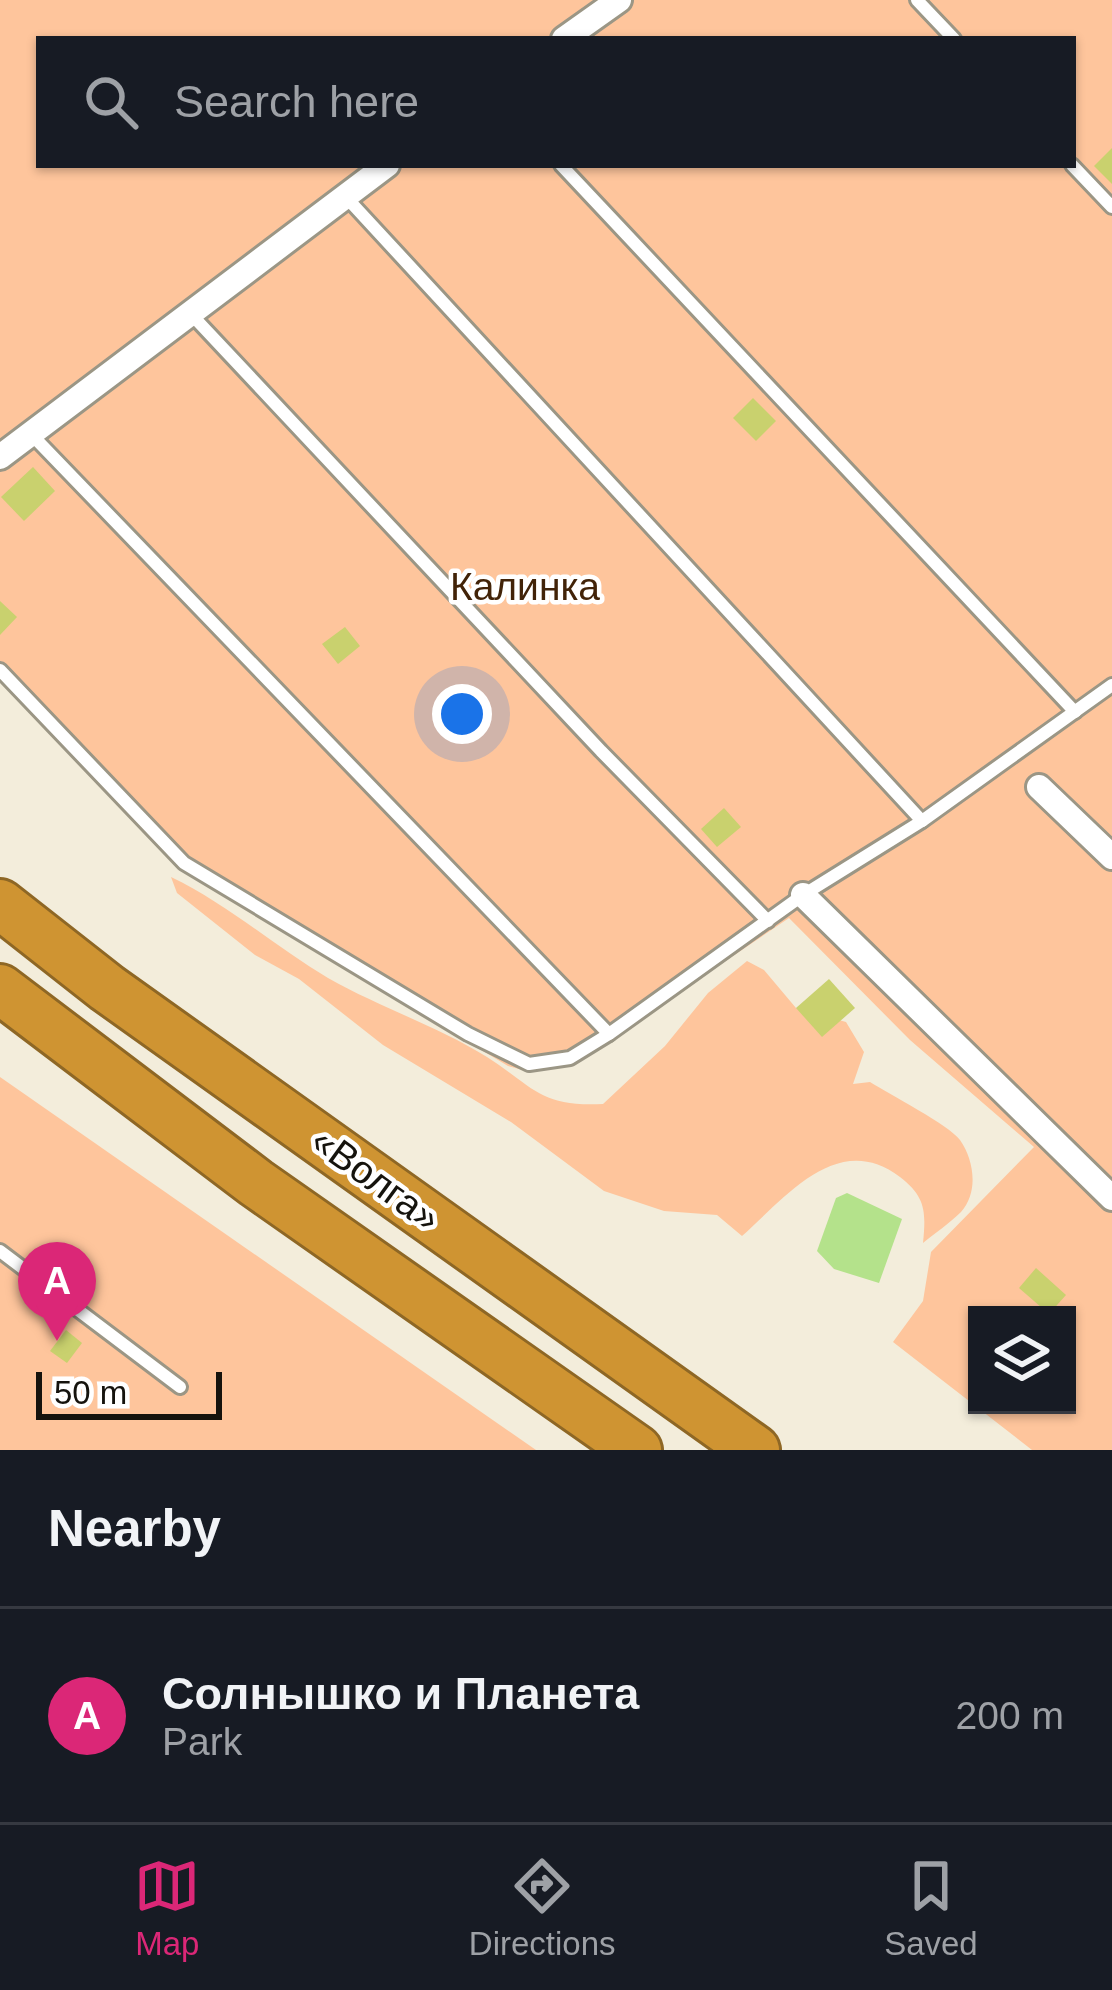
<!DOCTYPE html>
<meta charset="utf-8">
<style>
:root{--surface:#171b24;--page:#242831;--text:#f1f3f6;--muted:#9ea1a6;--line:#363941;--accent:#db2777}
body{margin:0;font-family:Helvetica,sans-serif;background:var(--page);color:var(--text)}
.controls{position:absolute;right:36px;bottom:36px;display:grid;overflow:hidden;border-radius:0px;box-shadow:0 3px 9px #0004}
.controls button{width:108px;height:108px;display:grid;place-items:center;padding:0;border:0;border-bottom:3px solid var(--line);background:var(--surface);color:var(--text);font:60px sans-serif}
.scale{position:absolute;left:36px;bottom:30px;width:186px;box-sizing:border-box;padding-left:12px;border:6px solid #15130d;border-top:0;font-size:33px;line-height:42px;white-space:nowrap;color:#15130d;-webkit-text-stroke:9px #fff;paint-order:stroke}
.you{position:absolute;left:462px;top:714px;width:42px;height:42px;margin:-30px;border:9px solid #fff;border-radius:50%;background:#1a73e8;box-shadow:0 0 0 18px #1a73e833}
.badge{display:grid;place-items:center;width:78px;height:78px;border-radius:50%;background:var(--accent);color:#fff;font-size:39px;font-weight:700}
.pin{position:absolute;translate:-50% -99px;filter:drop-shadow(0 3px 6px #0008)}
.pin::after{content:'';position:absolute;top:63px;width:42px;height:36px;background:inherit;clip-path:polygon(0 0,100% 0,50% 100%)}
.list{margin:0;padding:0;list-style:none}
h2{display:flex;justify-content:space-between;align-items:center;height:156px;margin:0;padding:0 48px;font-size:51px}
h2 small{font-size:39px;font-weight:400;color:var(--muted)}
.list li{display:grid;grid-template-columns:78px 1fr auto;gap:36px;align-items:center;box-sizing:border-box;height:216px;padding:0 48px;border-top:3px solid var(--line)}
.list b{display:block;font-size:45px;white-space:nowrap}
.list p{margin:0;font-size:39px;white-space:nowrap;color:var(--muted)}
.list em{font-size:39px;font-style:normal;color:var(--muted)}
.icon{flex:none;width:66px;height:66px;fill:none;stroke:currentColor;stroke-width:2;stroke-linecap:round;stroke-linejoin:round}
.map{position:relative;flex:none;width:1112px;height:1450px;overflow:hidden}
.search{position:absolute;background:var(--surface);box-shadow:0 3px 9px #0004;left:36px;right:36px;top:36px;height:132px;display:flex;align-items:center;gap:30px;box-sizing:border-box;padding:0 42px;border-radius:0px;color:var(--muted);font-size:45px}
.sheet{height:372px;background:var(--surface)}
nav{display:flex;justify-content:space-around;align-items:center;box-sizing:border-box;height:168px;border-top:3px solid var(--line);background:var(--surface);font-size:33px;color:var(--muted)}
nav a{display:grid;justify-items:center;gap:6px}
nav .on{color:var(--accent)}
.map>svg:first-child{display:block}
.green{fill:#fec59c;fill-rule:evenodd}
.water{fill:#b4e28b}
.building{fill:#c9d16e}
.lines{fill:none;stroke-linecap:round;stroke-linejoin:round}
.lane-casing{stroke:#9b9685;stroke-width:18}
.street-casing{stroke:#9b9685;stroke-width:30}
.highway-casing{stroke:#8e6725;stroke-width:54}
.lane{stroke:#fff;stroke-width:12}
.street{stroke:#fff;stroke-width:24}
.highway{stroke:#cf9432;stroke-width:48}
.labels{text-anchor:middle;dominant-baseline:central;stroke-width:9;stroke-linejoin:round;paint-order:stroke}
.park-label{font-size:39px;fill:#422308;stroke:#fff}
.street-label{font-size:39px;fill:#15130d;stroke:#fff}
</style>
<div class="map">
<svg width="1112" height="1450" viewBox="0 0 1112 1450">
<rect width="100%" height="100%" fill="#f3eddb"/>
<g class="green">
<path d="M0 0H1112V1450H1032L893 1342 923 1301 931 1252 1034 1147 910 1040 789 918 573 1064 530 1072 508 1066 180 869 0 680ZM39 39H1073V165H39ZM977 1315H1067V1405H977Z"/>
<path d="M171 877C227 904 275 946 328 978 379 1007 437 1026 487 1057 535 1088 540 1107 603 1104L665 1046 708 993 747 961 764 970 796 1008 846 1022 864 1052 853 1084 870 1082C889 1094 949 1125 960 1140 974 1160 979 1192 961 1212 950 1223 935 1233 923 1243 926 1212 926 1197 900 1177 838 1130 787 1196 742 1236L717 1215 664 1211 604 1191 511 1122 383 1045 299 979 255 955 177 893Z"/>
<polygon points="0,1077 536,1450 0,1450"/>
</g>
<polygon class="water" points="847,1193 902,1219 879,1283 834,1269 817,1251 836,1198"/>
<g class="building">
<polygon points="1112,148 1112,184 1094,166"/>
<polygon points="753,398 776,421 756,441 733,418"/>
<polygon points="33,467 55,491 24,521 1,497"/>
<polygon points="0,601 17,617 0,635"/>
<polygon points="345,627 360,646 338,664 322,644"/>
<polygon points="724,808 741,827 717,847 701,829"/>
<polygon points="829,979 855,1008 822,1037 796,1008"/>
<polygon points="1036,1268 1066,1295 1049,1314 1019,1288"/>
<polygon points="66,1330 82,1343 67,1363 50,1351"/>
</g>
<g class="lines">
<g class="lane-casing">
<g id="lane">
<polyline points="917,0 954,39"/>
<polyline points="561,165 1075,712"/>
<polyline points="1072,165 1112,207"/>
<polyline points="345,196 922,821"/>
<polyline points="190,313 601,751 768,921"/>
<polyline points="31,434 609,1034"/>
<polyline points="0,670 184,863 468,1034 529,1064 570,1058 609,1034 803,895 922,821 1112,685"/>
<polyline points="0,1251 180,1387"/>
</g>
</g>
<g class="street-casing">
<g id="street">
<polyline points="564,39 619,0"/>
<polyline points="0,457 387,165"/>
<polyline points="1039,787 1112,857"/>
<polyline points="803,895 1112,1198"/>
</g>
</g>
<g class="highway-casing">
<g id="highway">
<polyline points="0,904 107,988 755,1450"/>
<polyline points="0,989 256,1183 637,1450"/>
</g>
</g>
<use href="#lane" class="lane"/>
<use href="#street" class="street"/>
<use href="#highway" class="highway"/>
</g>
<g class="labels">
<g class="park-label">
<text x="525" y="586">Калинка</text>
</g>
<g class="street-label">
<text transform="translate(376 1179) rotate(36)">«Волга»</text>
</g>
</g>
</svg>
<div class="controls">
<button><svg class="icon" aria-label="layers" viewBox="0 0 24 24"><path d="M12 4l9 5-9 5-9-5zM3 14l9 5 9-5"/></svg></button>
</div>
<div class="scale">50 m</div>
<div class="you"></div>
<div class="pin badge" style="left:57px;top:1341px">A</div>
<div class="search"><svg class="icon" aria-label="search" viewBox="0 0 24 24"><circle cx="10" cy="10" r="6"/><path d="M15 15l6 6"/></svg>Search here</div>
</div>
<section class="sheet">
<h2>Nearby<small></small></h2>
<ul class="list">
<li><span class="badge">A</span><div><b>Солнышко и Планета</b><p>Park</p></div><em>200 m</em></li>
</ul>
</section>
<nav>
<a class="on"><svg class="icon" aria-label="map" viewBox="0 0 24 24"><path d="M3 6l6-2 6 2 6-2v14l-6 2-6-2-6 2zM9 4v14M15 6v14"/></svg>Map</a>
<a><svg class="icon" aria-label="directions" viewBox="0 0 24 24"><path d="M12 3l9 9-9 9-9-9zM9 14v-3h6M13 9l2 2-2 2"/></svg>Directions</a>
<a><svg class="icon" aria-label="saved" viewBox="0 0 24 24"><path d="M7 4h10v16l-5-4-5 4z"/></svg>Saved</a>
</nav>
